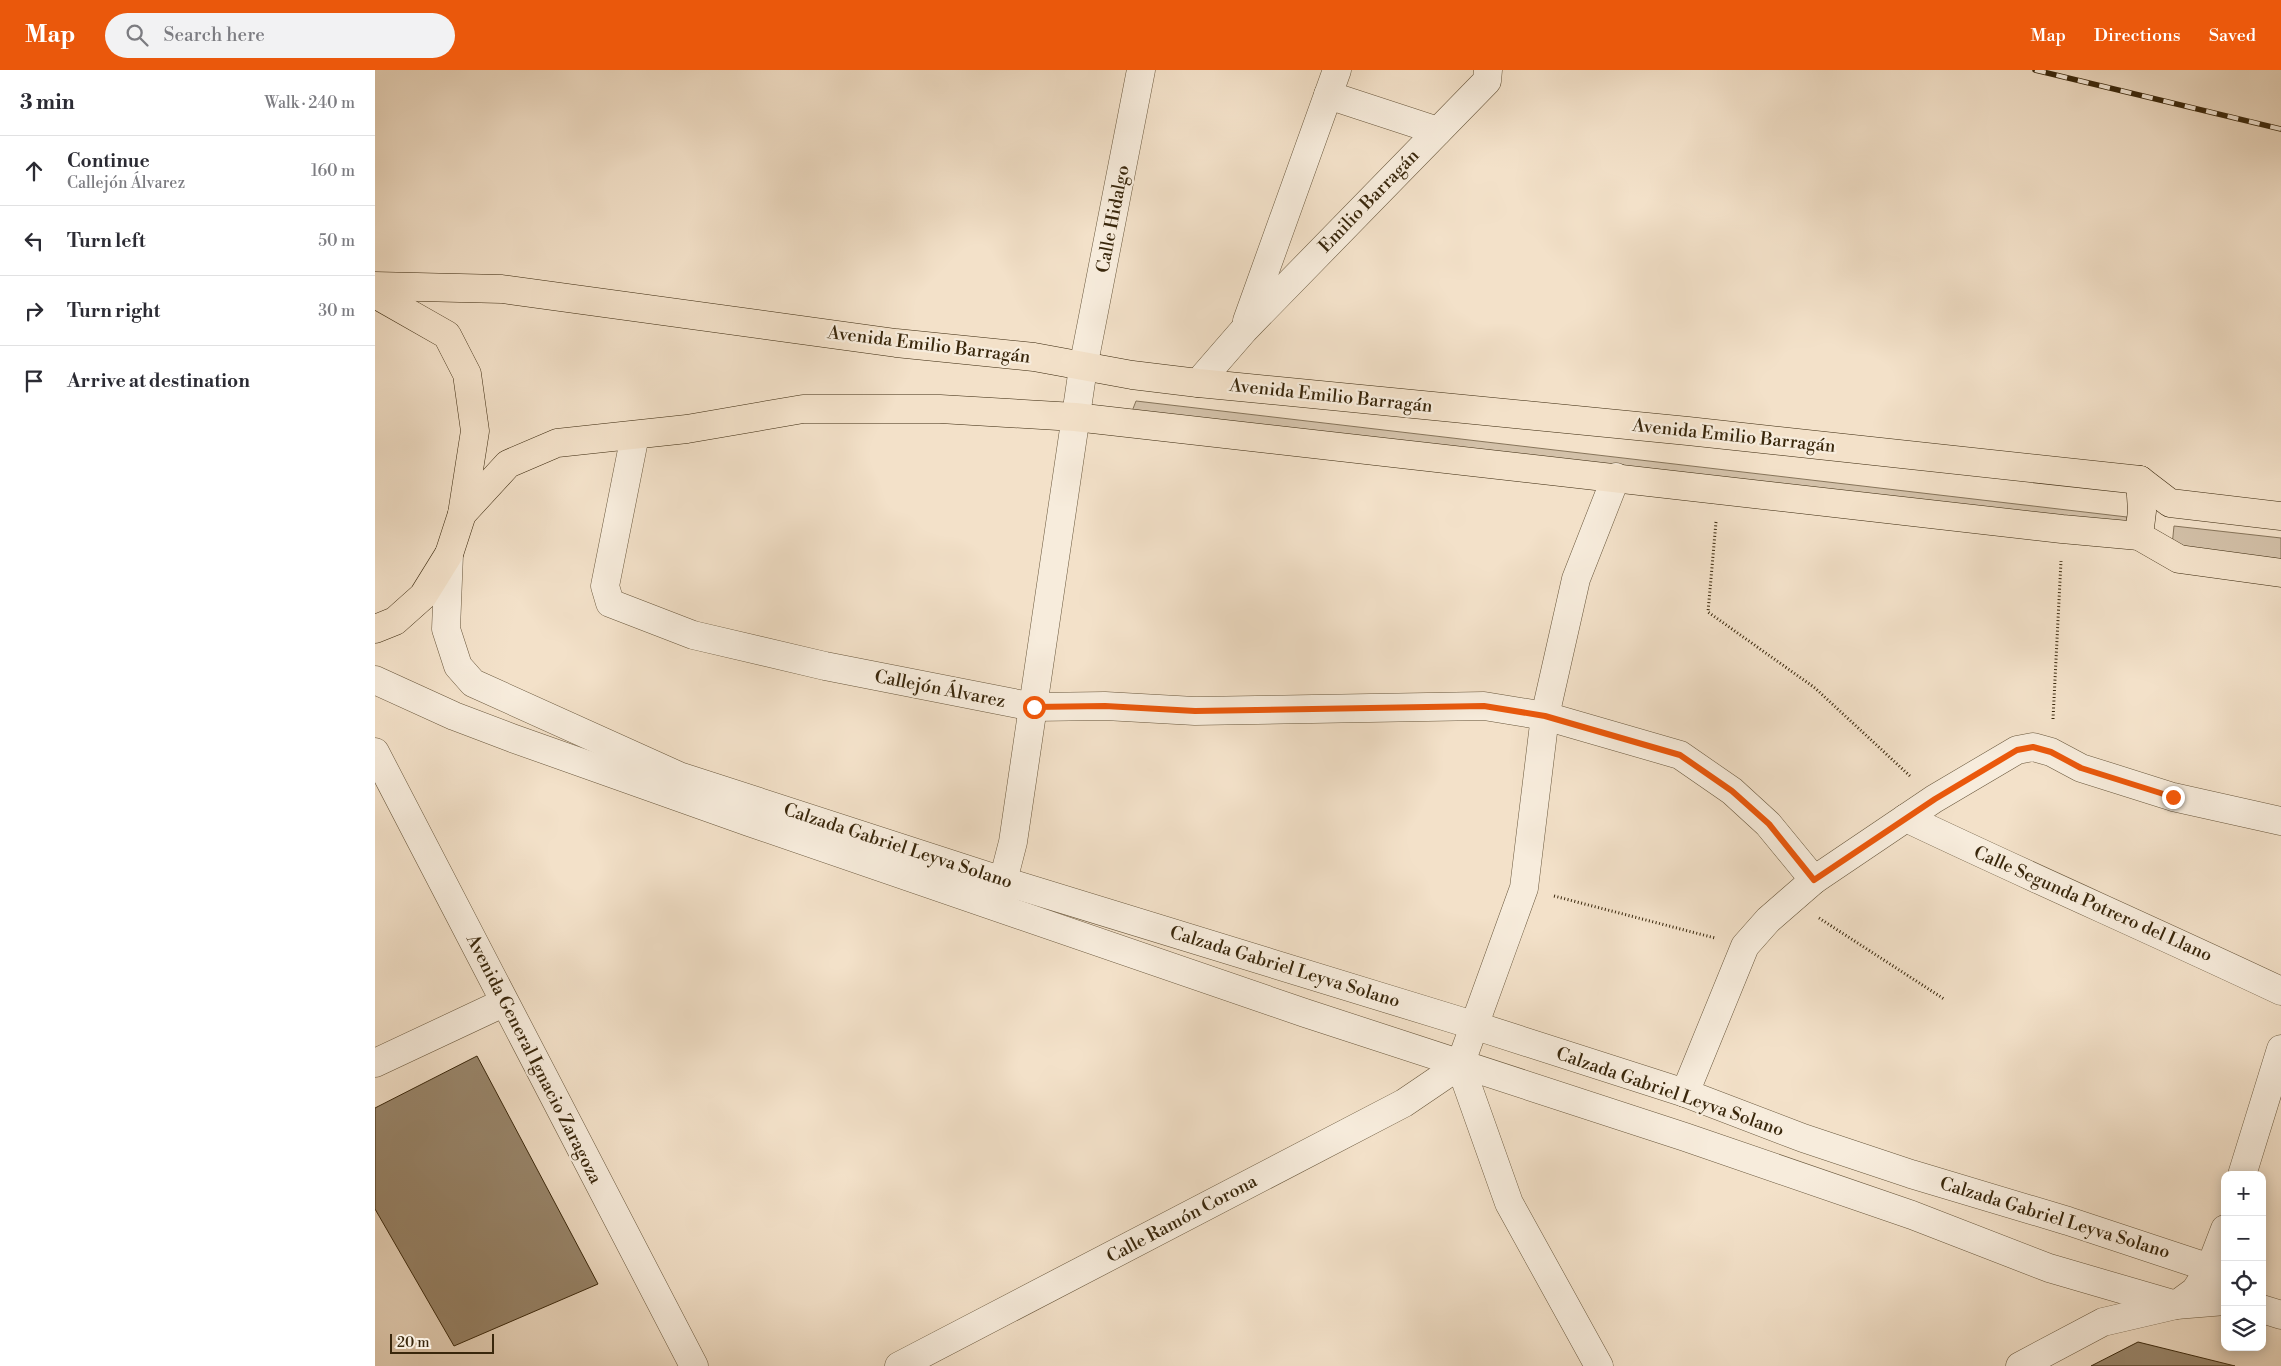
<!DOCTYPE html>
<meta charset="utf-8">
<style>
:root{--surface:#fff;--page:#f2f2f3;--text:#2b2b33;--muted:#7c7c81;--line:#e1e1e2;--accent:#ea580c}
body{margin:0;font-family:"Libre Bodoni",serif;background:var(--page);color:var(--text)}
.controls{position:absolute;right:15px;bottom:15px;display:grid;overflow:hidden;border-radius:10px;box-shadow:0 2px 12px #0003}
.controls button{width:45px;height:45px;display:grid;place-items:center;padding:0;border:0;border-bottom:1px solid var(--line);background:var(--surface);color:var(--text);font:25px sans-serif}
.scale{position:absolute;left:15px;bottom:12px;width:104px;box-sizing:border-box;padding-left:5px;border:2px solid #39270c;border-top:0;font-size:14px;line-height:18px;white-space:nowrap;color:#39270c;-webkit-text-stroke:4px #f7ecdc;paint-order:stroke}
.stop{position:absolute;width:15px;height:15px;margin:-11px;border:4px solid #ea580c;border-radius:50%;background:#fff}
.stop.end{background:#ea580c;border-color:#fff;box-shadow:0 1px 5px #0008}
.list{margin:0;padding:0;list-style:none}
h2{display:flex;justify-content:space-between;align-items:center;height:65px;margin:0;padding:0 20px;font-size:21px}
h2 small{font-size:16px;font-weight:400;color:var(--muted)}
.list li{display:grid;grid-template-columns:32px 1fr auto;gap:15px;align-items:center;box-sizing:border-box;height:70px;padding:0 20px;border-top:1px solid var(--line)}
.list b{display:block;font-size:19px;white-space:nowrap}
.list p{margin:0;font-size:16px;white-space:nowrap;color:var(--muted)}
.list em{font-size:16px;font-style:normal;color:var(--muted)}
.icon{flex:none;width:28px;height:28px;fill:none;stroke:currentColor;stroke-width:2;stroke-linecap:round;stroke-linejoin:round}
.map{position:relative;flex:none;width:1906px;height:1296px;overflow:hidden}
header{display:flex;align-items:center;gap:30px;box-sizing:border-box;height:70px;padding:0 25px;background:var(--accent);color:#fff}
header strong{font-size:24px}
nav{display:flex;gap:28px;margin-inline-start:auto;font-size:18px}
.search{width:350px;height:45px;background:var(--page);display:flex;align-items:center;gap:12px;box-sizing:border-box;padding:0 18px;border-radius:28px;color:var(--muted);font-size:19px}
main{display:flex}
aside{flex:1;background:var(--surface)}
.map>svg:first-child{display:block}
.green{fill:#d3c1a9;stroke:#86745a}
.building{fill:#9a886e;stroke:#39270c}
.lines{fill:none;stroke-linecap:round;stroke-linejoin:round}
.minor-casing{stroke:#68563b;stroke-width:29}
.major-casing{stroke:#39270c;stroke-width:29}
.path{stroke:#39270c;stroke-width:3;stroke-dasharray:1 2.5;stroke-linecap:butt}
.minor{stroke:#f7ecdc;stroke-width:28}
.major{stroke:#f3e1c9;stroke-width:28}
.rail-casing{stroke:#39270c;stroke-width:5.5}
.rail{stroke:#f7ecdc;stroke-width:4;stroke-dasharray:11;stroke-linecap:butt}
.route{stroke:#ea580c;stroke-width:6}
.labels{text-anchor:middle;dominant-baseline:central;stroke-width:4.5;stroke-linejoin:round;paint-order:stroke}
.street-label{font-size:18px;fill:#39270c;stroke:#f7ecdc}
</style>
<header>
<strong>Map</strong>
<div class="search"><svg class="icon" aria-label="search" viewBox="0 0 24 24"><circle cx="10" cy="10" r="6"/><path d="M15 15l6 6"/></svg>Search here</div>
<nav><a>Map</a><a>Directions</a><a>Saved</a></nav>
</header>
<main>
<aside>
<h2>3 min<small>Walk · 240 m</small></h2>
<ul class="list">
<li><svg class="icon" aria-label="ahead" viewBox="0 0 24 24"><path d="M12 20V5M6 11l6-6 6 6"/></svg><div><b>Continue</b><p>Callejón Álvarez</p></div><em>160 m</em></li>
<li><svg class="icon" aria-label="left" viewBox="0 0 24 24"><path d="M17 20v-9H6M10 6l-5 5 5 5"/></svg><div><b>Turn left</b></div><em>50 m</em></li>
<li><svg class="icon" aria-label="right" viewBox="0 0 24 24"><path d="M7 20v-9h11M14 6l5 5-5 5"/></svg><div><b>Turn right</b></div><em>30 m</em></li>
<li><svg class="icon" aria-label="arrive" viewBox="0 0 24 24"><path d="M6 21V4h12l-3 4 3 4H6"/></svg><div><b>Arrive at destination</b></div></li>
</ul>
</aside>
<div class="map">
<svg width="1906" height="1296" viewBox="0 0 1906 1296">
<rect width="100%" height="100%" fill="#f3e1c9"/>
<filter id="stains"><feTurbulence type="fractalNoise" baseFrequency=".004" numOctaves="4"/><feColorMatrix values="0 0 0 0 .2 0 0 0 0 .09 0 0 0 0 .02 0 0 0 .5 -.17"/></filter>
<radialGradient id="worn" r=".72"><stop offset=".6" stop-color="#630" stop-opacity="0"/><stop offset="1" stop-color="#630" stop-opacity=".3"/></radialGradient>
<g class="green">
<polygon points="761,331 1752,447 1753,460 754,349"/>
<polygon points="1799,456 1906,468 1906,489 1797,476"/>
</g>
<g class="building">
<polygon points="102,986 223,1214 79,1276 0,1139 0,1038"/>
<polygon points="1763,1272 1860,1296 1716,1296"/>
</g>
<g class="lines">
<g class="minor-casing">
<g id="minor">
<polyline points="953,25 1063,61"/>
<polyline points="872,251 962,0"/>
<polyline points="823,313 869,260 1112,11 1113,0"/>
<polyline points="260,365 230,516 235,533 318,565 450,596 659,637 730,636 820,641 1109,636 1170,646 1305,685 1357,721 1393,754 1439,810"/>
<polyline points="74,484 71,559 83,596 98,613 304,706 628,811 1098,955 1310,1023 1428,1068 1536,1104 1693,1151 1835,1198 1850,1218"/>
<polyline points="0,610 79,646 137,668 374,752 930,943 1310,1067 1537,1145 1674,1198 1801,1235 1850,1231"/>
<polyline points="0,682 319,1296"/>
<path d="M1531 748C1655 807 1781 862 1906 921"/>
<polyline points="628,811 638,772 708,298 766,0"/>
<polyline points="0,993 128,933"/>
<polyline points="1085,995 1149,818 1170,646 1201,509 1241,407"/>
<polyline points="1085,995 1134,1133 1224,1296"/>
<polyline points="1310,1023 1370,876 1393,850 1439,810 1559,729 1642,680 1658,677 1676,682 1706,698 1798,727 1906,751"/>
<polyline points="1867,1105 1906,979"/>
<polyline points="1887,1239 1906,1245"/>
<polyline points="524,1296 1029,1033 1085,995"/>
<polyline points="1645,1296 1728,1252 1801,1235 1820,1221 1835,1198 1850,1159"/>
</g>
</g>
<g class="major-casing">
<g id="major">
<polyline points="0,216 127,219 521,273 659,287 757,305 823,313 1313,361 1765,410 1795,433 1906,446"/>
<polyline points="0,224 72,265 92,304 100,361 87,444 74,484 48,526 20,551 0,559"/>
<polyline points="87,444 133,394 182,373 312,359 428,339 565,339 700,347 1687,459 1764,466 1804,489 1906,503"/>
<polyline points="1764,466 1767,441 1765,410"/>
</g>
</g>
<g class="path">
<polyline points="1341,452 1333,542 1440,618 1535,706"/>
<polyline points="1678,649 1686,491"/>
<polyline points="1179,826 1340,868"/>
<polyline points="1444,848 1569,929"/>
</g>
<use href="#minor" class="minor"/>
<use href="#major" class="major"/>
<g class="rail-casing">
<polyline id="rail" points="1660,0 1906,59"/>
</g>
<use href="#rail" class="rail"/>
</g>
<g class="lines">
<polyline class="route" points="659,637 730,636 820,641 1109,636 1170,646 1305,685 1357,721 1394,754 1439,810 1560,729 1642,680 1658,677 1676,682 1706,698 1798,727"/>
</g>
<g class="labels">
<g class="street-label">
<text transform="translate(994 131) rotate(-46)">Emilio Barragán</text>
<text transform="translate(738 149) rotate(-79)">Calle Hidalgo</text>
<text transform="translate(554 275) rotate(7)">Avenida Emilio Barragán</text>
<text transform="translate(956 326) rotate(6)">Avenida Emilio Barragán</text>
<text transform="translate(1359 366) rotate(6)">Avenida Emilio Barragán</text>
<text transform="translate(565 619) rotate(11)">Callejón Álvarez</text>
<text transform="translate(523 776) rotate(18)">Calzada Gabriel Leyva Solano</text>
<text transform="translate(1718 834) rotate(24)">Calle Segunda Potrero del Llano</text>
<text transform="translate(910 897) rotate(17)">Calzada Gabriel Leyva Solano</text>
<text transform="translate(159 989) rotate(63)">Avenida General Ignacio Zaragoza</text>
<text transform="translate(1295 1022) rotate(19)">Calzada Gabriel Leyva Solano</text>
<text transform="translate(1680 1148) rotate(17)">Calzada Gabriel Leyva Solano</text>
<text transform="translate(807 1149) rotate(-28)">Calle Ramón Corona</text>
</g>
</g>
<rect width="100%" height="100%" filter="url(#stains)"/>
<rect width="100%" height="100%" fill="url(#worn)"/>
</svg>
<div class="controls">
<button>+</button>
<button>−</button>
<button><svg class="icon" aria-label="locate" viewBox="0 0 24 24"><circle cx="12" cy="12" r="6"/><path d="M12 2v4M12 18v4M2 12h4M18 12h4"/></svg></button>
<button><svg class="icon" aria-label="layers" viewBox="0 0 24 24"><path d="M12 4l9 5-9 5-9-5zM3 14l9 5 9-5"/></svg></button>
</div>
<div class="scale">20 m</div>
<div class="stop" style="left:659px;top:637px"></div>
<div class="stop end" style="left:1798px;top:727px"></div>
</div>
</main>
